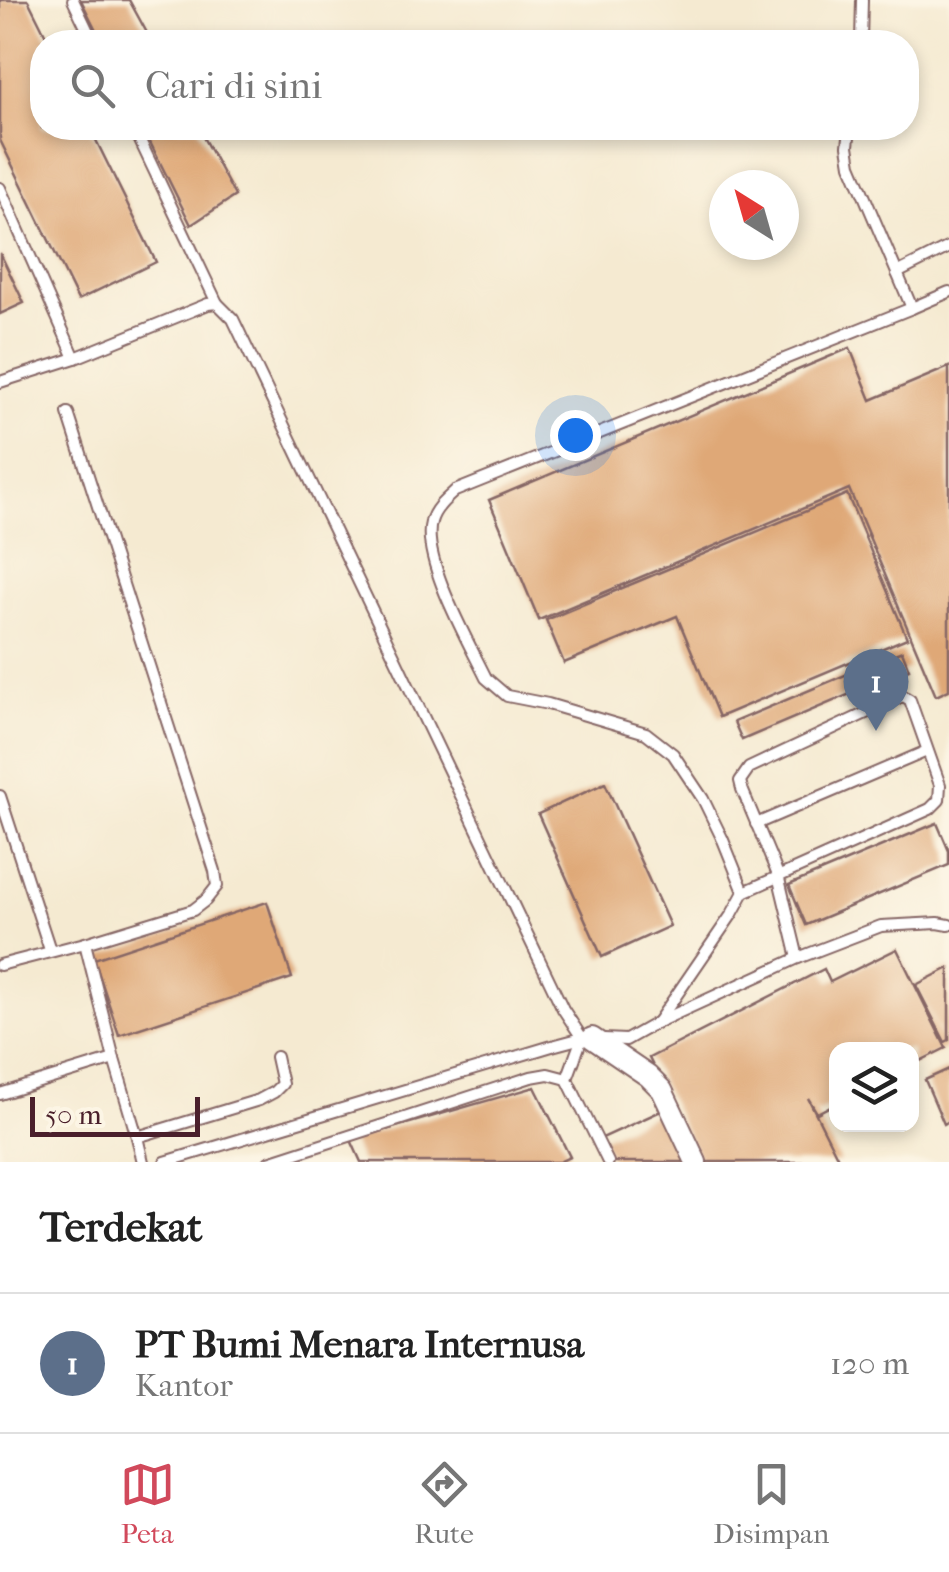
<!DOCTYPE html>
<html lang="id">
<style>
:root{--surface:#fff;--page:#f6f6f6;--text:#222;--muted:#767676;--line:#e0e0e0;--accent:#d1495b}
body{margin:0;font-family:"IM FELL French Canon",serif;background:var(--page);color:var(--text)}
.controls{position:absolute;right:30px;bottom:30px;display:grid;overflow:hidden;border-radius:20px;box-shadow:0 5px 15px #0003}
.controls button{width:90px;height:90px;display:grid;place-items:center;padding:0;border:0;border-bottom:2px solid var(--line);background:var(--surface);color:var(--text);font:50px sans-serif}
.compass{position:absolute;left:709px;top:170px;width:90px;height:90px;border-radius:50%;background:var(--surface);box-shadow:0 5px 15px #0003;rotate:323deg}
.scale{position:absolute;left:30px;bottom:25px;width:170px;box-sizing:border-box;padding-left:10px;border:5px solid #4a1f2b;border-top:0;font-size:28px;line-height:35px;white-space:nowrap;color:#4a1f2b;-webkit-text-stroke:8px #fcf5e5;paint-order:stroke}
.you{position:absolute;left:575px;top:435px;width:35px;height:35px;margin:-25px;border:8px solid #fff;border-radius:50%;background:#1a73e8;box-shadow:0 0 0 15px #1a73e833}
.badge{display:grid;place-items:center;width:65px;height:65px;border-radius:50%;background:var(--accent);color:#fff;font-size:32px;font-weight:700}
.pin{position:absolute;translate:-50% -82px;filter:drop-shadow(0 2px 5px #0008)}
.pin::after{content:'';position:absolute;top:52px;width:35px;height:30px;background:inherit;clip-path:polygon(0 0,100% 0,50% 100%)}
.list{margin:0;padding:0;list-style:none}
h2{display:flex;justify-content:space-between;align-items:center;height:130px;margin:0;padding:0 40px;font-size:42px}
h2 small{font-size:32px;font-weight:400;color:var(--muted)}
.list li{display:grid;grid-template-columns:65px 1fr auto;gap:30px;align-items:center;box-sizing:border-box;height:140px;padding:0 40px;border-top:2px solid var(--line)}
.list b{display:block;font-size:38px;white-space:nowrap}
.list p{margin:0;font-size:32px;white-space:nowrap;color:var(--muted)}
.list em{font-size:32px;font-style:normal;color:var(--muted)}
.icon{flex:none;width:55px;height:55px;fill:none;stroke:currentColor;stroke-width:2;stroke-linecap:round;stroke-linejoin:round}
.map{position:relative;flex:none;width:949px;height:1162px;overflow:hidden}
.search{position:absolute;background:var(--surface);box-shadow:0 5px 15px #0003;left:30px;right:30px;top:30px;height:110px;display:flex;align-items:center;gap:25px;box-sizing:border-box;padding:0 35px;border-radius:40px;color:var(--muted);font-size:38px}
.sheet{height:270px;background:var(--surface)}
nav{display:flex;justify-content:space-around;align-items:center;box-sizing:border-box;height:140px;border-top:2px solid var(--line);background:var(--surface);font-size:28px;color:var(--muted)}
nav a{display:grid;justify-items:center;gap:5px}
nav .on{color:var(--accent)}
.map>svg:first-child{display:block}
.building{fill:#dfa877}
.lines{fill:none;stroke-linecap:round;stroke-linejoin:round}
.lane-casing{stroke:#866665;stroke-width:14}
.street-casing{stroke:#866665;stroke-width:24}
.lane{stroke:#fff;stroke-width:10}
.street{stroke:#fff;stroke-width:20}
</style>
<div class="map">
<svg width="949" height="1162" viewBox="0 0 949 1162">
<rect width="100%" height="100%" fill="#fcf5e5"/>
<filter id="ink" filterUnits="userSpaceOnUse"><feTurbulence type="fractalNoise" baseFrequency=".01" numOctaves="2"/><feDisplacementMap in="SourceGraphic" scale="20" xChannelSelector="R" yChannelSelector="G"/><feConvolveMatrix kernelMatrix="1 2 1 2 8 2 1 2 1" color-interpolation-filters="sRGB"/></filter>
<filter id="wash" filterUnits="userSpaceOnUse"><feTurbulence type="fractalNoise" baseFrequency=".0048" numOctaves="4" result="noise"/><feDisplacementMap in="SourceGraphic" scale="40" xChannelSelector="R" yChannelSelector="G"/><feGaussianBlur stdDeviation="2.25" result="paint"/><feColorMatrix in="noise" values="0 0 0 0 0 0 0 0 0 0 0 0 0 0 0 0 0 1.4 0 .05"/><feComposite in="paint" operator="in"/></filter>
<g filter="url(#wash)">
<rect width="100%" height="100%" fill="#f5ead1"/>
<g id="blocks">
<g class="building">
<polygon points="0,0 28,0 49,42 42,42 42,128 90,128 156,262 78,300 0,140"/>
<polygon points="81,0 129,0 152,42 102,42"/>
<polygon points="143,128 198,128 235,196 191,225"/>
<polygon points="0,253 24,303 0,314"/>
<polygon points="850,348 871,400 949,367 949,690 936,696 849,489 539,620 489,500"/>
<polygon points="847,494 907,638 719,717 677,616 564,663 546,620"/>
<polygon points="902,651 909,669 742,740 734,722"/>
<polygon points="605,783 670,926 602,957 538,814"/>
<polygon points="937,823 949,851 949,865 806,925 789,885"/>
<polygon points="267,902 292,978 119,1035 94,959"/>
<polygon points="897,949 946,1048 912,1065 912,1050 836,1050 836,1103 817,1113 808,1098 840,1162 701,1162 649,1058 824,969 830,982"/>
<polygon points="949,968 949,1040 945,1042 916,985"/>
<polygon points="949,1069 949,1121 944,1124 925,1080"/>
<polygon points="535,1087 570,1157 559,1162 361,1162 351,1140"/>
<polygon points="663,1110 687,1162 613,1162 602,1138"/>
</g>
</g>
</g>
<g filter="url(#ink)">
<use href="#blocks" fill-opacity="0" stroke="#866665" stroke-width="2.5"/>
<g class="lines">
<g class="lane-casing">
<g id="lane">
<polyline points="73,0 93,42"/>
<polyline points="861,42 862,0"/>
<polyline points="134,128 217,303"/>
<polyline points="850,128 848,146 851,165 912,308"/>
<polyline points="0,188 75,358 208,304 217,303 233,319 563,1009 582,1038 567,1079 608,1162"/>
<polyline points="897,273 949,247"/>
<polyline points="0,382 75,358"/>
<polyline points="0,796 50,950"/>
<polyline points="756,824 927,751"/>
<polyline points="744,892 930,809 939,800 940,785 910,700 903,696 896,699 749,768 740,781 742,789 778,875 798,958"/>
<polyline points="85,943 114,1059 137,1137 259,1100 274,1092 282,1084 276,1057"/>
<polyline points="0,965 85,943 193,910 206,900 217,886 215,871 68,413"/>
<path d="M658 1022 732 914 744 892 723 840 703 799 673 754 646 733 548 704 507 696 486 678C469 643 421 559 431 522 434 509 446 499 455 491L912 308 949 292"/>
<polyline points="0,1094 114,1059"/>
<polyline points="137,1137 143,1162"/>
<polyline points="165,1162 552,1046 582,1038 626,1040 658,1022 798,958 881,926 938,923 949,925"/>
<polyline points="269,1162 531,1077 548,1074 567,1079"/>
</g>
</g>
<g class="street-casing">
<polyline id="street" points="592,1038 648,1076 662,1090 696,1162"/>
</g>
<use href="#lane" class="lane"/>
<use href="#street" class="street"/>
</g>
</g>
</svg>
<div class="controls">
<button><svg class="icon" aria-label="layers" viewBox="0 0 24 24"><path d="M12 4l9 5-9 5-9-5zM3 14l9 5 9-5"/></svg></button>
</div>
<svg class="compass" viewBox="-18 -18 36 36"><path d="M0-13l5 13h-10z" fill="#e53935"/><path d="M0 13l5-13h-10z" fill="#767676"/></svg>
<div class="scale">50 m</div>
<div class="you"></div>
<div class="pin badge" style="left:876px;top:731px;background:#5c6f8a">1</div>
<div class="search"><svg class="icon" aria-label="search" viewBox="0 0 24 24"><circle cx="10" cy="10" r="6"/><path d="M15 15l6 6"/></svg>Cari di sini</div>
</div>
<section class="sheet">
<h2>Terdekat<small></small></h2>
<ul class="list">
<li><span class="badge" style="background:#5c6f8a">1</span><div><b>PT Bumi Menara Internusa</b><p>Kantor</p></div><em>120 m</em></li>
</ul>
</section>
<nav>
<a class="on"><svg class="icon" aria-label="map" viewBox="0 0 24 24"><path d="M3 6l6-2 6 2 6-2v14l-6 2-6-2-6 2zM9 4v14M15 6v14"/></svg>Peta</a>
<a><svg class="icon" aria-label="directions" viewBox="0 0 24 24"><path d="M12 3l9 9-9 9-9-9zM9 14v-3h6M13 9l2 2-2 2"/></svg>Rute</a>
<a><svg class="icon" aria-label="saved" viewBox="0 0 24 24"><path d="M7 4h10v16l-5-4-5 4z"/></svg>Disimpan</a>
</nav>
